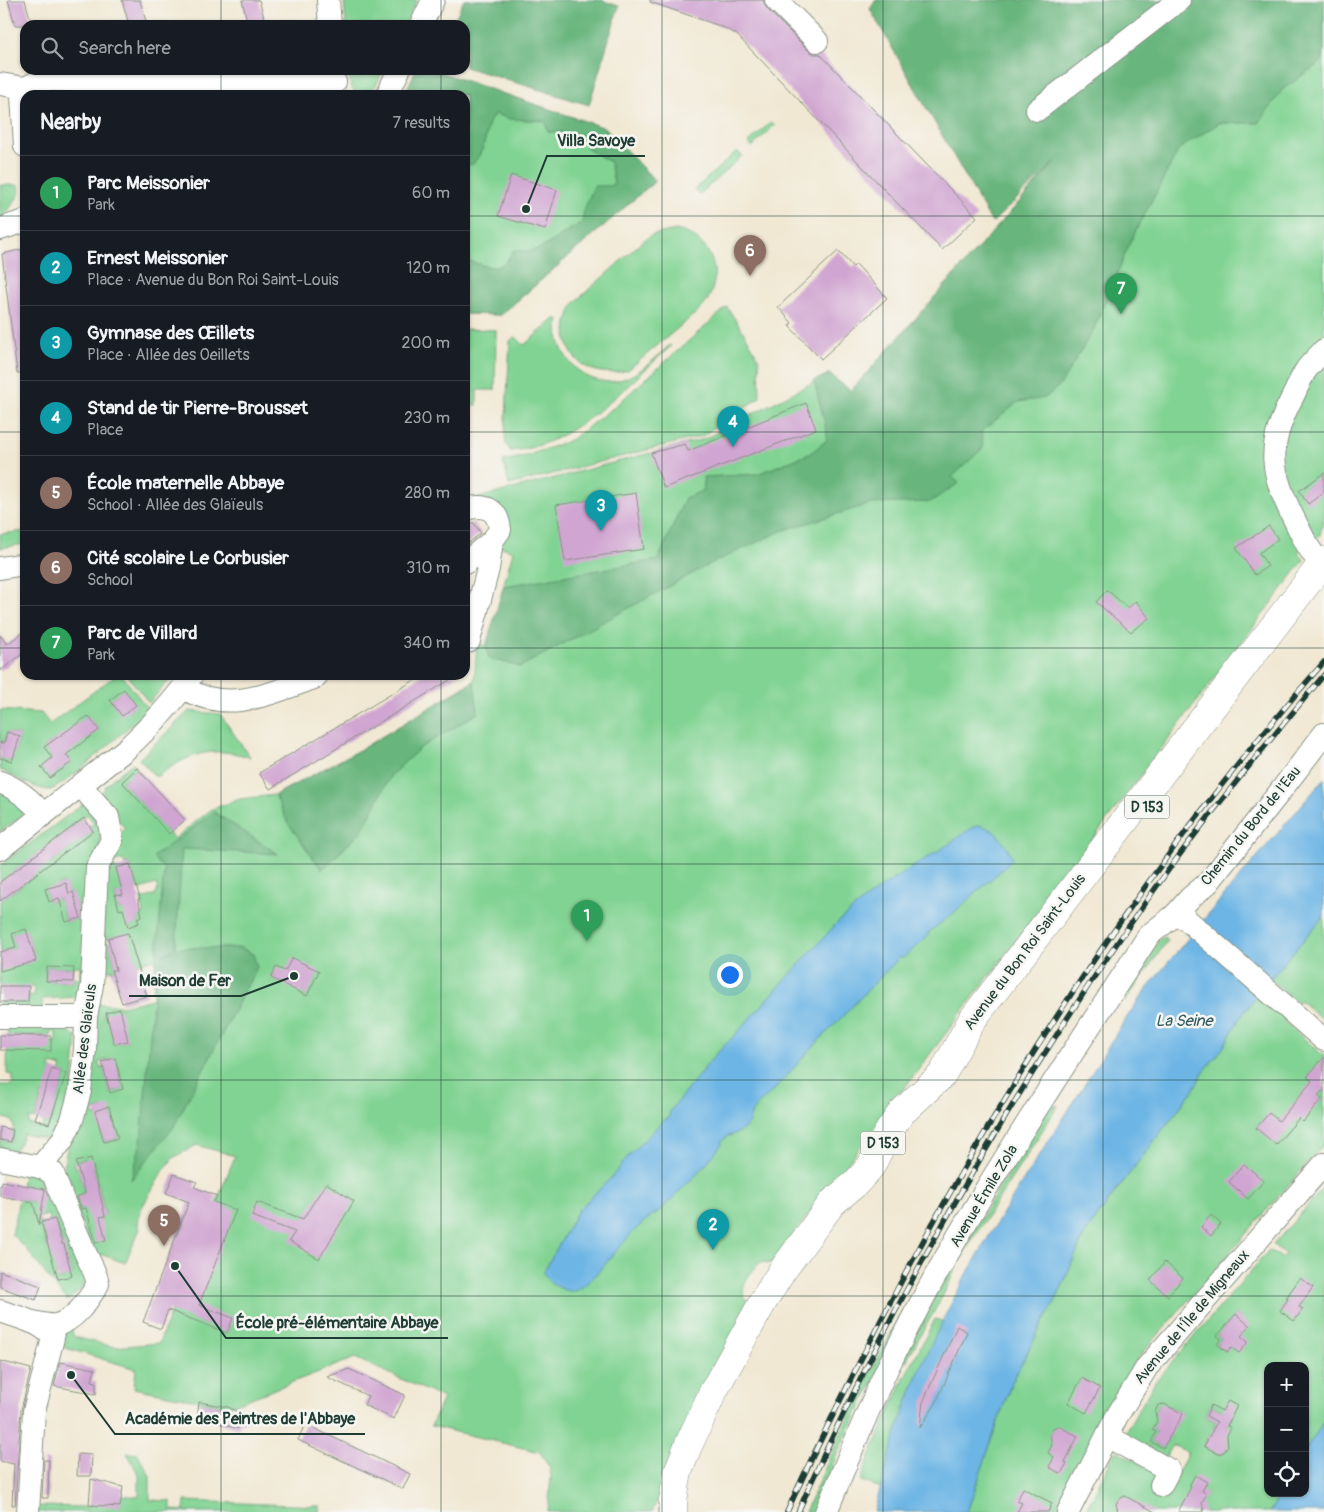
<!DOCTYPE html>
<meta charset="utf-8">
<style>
:root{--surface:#171b24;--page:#242831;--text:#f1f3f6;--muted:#9ea1a6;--line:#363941;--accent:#c8321e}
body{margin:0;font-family:Pangolin,sans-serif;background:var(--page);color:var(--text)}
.controls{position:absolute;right:15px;bottom:15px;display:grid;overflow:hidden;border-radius:10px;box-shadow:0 1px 4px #0004}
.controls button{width:45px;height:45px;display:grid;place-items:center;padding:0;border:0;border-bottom:1px solid var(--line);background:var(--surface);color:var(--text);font:25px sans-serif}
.you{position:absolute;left:729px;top:974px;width:18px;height:18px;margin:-12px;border:4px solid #fff;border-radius:50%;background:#1a73e8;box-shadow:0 0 0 8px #1a73e833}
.badge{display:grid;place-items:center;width:32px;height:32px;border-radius:50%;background:var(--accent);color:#fff;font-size:16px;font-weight:700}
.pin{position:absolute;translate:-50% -41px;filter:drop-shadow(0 1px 2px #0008)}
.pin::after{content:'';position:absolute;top:26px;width:18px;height:15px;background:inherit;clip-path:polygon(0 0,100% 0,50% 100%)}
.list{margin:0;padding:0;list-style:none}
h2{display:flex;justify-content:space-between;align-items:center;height:65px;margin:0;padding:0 20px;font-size:21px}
h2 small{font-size:16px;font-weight:400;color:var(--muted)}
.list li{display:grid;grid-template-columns:32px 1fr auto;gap:15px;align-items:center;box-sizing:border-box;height:75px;padding:0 20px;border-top:1px solid var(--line)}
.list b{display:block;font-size:19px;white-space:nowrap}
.list p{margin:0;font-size:16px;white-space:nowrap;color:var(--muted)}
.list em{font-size:16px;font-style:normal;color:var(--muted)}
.icon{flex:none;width:28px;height:28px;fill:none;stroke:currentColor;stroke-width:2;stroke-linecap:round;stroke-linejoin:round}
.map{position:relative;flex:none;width:1324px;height:1512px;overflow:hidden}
.search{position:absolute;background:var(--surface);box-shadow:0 1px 4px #0004;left:20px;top:20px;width:450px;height:55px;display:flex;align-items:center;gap:12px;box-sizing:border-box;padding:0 18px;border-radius:15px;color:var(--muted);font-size:19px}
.panel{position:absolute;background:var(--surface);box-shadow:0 1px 4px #0004;left:20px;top:90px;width:450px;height:590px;border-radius:15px}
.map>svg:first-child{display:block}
.green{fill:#81d393;stroke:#508864;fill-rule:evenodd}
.forest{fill:#68b57d;stroke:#447958}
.water{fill:#6db5e5;stroke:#46798c}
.building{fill:#d0a5d1}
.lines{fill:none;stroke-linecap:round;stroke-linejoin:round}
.minor-casing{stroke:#889284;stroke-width:24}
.major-casing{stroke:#889284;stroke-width:29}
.minor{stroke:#fff;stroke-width:22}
.major{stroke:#fff;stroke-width:28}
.rail-casing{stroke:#1f3d34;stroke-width:5.5}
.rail{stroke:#f6f6f2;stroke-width:4;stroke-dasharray:11;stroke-linecap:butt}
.grid{fill:none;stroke:#1f3d34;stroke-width:1;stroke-opacity:0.55}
.labels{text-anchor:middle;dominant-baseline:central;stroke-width:5;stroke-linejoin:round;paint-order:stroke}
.shield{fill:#f6f6f2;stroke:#60746d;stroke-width:1}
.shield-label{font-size:14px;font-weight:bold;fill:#1f3d34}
.street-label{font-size:15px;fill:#1f3d34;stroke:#f6f6f2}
.water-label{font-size:16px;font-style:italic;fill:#325b60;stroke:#f6f6f2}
.leader{fill:none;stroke:#1f3d34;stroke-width:2}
.callout-dot{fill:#1f3d34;stroke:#f6f6f2;stroke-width:2}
.callout-label{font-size:16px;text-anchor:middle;font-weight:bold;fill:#1f3d34;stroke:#f6f6f2;stroke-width:5;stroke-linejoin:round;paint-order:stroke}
</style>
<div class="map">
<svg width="1324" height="1512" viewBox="0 0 1324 1512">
<rect width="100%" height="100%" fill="#f6f6f2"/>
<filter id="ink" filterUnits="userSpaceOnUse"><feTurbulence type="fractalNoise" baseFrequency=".02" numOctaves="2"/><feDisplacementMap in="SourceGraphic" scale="10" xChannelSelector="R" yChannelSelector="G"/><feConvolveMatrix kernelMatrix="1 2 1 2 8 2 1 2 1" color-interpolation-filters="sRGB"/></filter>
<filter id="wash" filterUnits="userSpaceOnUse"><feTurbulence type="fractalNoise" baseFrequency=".0096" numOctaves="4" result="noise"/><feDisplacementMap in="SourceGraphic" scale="20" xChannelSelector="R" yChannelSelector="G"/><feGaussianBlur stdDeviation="1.12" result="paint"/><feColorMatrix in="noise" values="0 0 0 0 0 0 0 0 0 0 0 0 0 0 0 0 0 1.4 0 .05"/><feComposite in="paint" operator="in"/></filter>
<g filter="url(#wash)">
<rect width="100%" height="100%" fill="#f1e8d3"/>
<g class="green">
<polygon points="344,0 363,0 364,2 371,0 417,0 405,25 346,25"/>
<path d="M1324 0V517L1320 535 1298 551 1304 560 772 1263 761 1262C751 1271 735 1290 748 1302L698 1406 652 1512H548L551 1476 549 1466 540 1452 431 1426 443 1398 355 1358 228 1407 134 1388 136 1369 59 1346 63 1334 71 1327 74 1337 114 1347 159 1343 210 1210 213 1211 235 1156 197 1145 173 1158 162 1173 141 1209 138 1224 140 1229 125 1263 103 1255 92 1254 64 1171 66 1153 74 1128 93 1003 121 1006 153 999 156 959 131 965 116 936 105 939 107 944 109 943 116 969 100 971V893L117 836 125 828C118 820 98 800 104 789 108 780 126 769 133 763L137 768 122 782 174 839 212 809 240 799 275 795 363 748 474 681 477 644 487 646 513 551 499 546 478 498 704 439 829 374 851 391 1063 153ZM123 860 125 865 130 864 137 890 156 884 158 889 156 895 141 899 144 914 137 918 139 923 128 926 125 909 119 910 115 894H123L116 868H114L113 863ZM115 1011 128 1041 114 1044 108 1018H105L104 1014ZM110 1059 112 1064 117 1063 123 1089 110 1093 103 1067 100 1068 99 1062ZM103 1108 111 1112 118 1138 104 1142 97 1116H94L93 1111ZM85 1159 87 1165 93 1164 105 1215 100 1217 101 1222 91 1225 88 1207 80 1209 77 1197 85 1193 78 1167 76 1168 74 1162Z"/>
<path d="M350 70H383C380 76 378 83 374 88 368 96 355 97 351 86 349 82 350 75 350 70Z"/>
<polygon points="416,70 433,70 605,128 655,181 501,315 465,314 465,95 404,95"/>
<polygon points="771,122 775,125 752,147 748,143"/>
<polygon points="737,151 742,156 699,195 694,190"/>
<polygon points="0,185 18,185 19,195 5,215 0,217"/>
<path d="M676 230C714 238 726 279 702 308L628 370C581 383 550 345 575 302L644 240 652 235Z"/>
<polygon points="727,307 746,336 759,359 760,397 702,436 509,485 503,461 526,456 563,443 572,439 613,408"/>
<path d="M556 318 559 320C558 325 557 330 558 335 562 365 593 390 623 379 641 373 655 358 670 345L671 346C627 385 572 448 510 451L506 444 505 435 510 341 515 336 524 345Z"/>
<polygon points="465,329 496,330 495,390 477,390 477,405 465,405"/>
<polygon points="25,531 25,544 0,548 0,534"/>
<path d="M116 675H122L148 709C135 722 63 788 50 790 37 791 13 775 0 770V758L12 761 20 736 7 732 4 743 0 742V710L41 713 50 724ZM124 690 122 715 110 700ZM88 716 99 730 81 743 70 729ZM54 740 71 762 50 778 41 767 52 758 44 747Z"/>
<polygon points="127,675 174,675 149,703"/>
<path d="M189 711 220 714 250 757C210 746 190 753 156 777L139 759Z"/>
<polygon points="0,790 25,809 19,818 0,832"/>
<path d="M84 803 103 823 80 997 42 999V1013H0V1002H28V996H34V986H29L28 988 0 987V965L10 968 29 963 34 955 26 930 12 934 16 948 0 952V901L33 877 24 864 2 880H0V866ZM87 814 94 823 90 826 93 831 51 863 42 862 35 853 40 850 41 851ZM65 883 69 894 73 893 80 918 66 922 59 898 49 902 46 892 57 889 56 886ZM75 966H80V978L73 977V982L46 981 47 967 74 968Z"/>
<polygon points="1324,916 1324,1021 1301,1001 1295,1001 1270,979"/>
<polygon points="1161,937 1165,938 1167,941 1125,1002 1123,994"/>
<polygon points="1258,993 1283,1015 1284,1021 1324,1056 1324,1068 1318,1064 1307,1077 1322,1090 1324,1089 1324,1144 1134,1363 1055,1512 967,1512 1011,1384 1041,1326 1057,1298 1083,1237 1116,1191 1193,1090 1204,1071 1223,1048 1239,1019"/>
<path d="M8 1023C31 1024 60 1020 77 1038L71 1102 51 1140 23 1134 20 1143 10 1156 0 1154V1142L2 1140 11 1142 14 1126 11 1120 0 1117V1085H13V1075L7 1074ZM51 1031 56 1032V1042L14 1035 51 1036ZM51 1064 62 1067 60 1072 66 1074 49 1124 44 1122 42 1128 28 1124 29 1118 35 1119 42 1094 44 1095 52 1069H50Z"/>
<path d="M1050 1105 1058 1106 958 1262C945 1297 923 1328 906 1362L903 1358 946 1275Z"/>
<path d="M24 1169C53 1174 52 1183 61 1208L58 1212 60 1216 65 1217C73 1233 91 1266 84 1284 81 1291 72 1297 67 1301L26 1249 12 1235 19 1199 37 1203 38 1196 44 1197 47 1180 42 1179 40 1188 21 1185ZM48 1215 50 1220 55 1219 72 1275 57 1280 55 1275 57 1274 50 1248H48L41 1222 38 1223 37 1218Z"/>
<path d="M1324 1187V1422L1305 1450V1366H1268V1493H1280L1270 1512H1085L1116 1450 1158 1474V1492L1166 1496 1188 1453 1173 1445 1166 1457 1124 1435 1155 1382 1269 1250 1282 1258 1285 1254 1273 1245ZM1312 1287 1299 1307 1302 1309 1280 1311 1288 1299 1287 1298ZM1236 1314 1249 1326 1226 1352 1217 1344 1221 1339 1217 1336ZM1158 1405 1165 1406 1166 1405 1183 1413 1163 1448 1151 1442 1156 1432 1152 1430 1159 1418 1156 1416 1155 1412ZM1211 1405 1232 1416 1227 1426 1224 1440 1228 1446 1224 1452 1220 1453 1217 1452 1216 1453 1204 1446 1210 1434 1212 1435 1215 1430 1213 1429 1216 1422 1206 1416Z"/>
<polygon points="902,1312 907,1315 837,1454 815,1512 805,1512 858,1396"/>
<polygon points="935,1319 943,1321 914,1385 904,1410 881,1488 861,1481 865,1468 904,1378"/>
<polygon points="127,1453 138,1454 150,1476 150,1500 171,1501 171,1510 184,1511 185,1501 320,1506 319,1512 32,1512 32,1506 89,1507 89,1505 121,1495 139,1497 139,1475"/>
</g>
<g class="forest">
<polygon points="464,0 601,0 619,6 589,105 465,67 465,25 452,25"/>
<polygon points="876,0 1324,0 1324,54 1321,62 1282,90 1259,123 1219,123 1179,149 1131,240 1094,329 1061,384 1045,398 1018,402 981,432 983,448 952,477 959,483 930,502 870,504 781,531 710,564 520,667 489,658 486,646 504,586 658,560 685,498 704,490 703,477 757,474 809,454 826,441 827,432 814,381 829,374 851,391 1056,161 992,223 870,9"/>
<path d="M416 70H433L605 128 655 181 501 315 465 314V260C488 265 499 277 514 250 538 253 542 248 561 235 568 230 575 227 582 223L584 210 594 186H610L614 183 610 162 589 150 581 139 564 132H548L545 121 510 119 495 114C487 121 488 130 485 140 483 150 478 158 472 165L465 163V95H404Z"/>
<polygon points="474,681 478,713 420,748 391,775 361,832 322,870 288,823 275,795 363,748"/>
<polygon points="214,812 278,854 182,849 176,947 161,956 180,948 241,948 253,954 257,967 173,1128 131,1180 141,1142 164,869 153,857"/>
</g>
<g class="water">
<path d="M1324 779V916L1270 979 1239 1019 1223 1048 1204 1071 1193 1090 1116 1191 1083 1237 1057 1298 1041 1326 1011 1384 967 1512H874C885 1470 897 1427 913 1387 951 1290 1010 1201 1066 1114 1096 1068 1123 1018 1157 976 1211 909 1268 845 1324 779Z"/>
<path d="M978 825C996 828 1006 843 1012 859L1007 865 950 916 928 933 929 935 902 959 900 957 808 1052 774 1090 757 1105 752 1112 749 1123 743 1130 730 1136 729 1135 721 1142 722 1144 702 1169 661 1210C636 1223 618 1251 598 1272 592 1278 585 1286 577 1290 570 1293 561 1289 555 1285 549 1281 545 1278 544 1271L579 1209 610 1179 631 1153 664 1120 669 1118 670 1111 715 1055 733 1037 836 924C868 894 906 871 943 848 955 841 964 831 978 825Z"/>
<polygon points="1324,1422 1324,1512 1270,1512 1280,1493 1305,1493 1305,1450"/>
</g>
<g id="blocks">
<g class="building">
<polygon points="8,0 25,0 32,25 15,25"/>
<polygon points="122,0 140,0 147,25 129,25"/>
<polygon points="242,0 259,0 266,25 248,25"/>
<polygon points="650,0 763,0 767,9 808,50 814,54 820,54 977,217 942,250 736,34 720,26 650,2"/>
<polygon points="511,175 557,190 545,230 498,216"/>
<polygon points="24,249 25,373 17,373 2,254"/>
<polygon points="838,251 853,267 856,264 887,298 821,359 789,326 792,323 778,307"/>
<polygon points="806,403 816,429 664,488 651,453 685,444 688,451"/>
<polygon points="1324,473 1324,492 1308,504 1299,491"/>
<polygon points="636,493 644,549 565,561 556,505"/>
<polygon points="473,522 481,533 465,546 465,528"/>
<polygon points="1269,526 1278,539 1259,553 1268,566 1255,575 1236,548"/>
<polygon points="1107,590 1128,608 1136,601 1149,618 1131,632 1096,602"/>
<polygon points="25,631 25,652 0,671 0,635 7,644"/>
<polygon points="423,675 458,675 270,789 259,773"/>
<polygon points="124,689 136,705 122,716 110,700"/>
<polygon points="88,716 99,730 66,755 72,762 50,778 41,767 52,758 44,747"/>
<polygon points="7,732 20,736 12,761 0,758 0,742 4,743"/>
<polygon points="137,768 185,820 169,834 122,782"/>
<polygon points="84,818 93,831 0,901 0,882"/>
<polygon points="130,864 140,899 138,899 142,916 137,918 139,923 128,927 123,909 119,910 115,894 123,895 116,868"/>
<polygon points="66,883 69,894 73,892 81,918 66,922 59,898 49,902 45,889"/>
<polygon points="26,929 36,961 0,971 0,952 16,948 12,934"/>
<polygon points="128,933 147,996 122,1003 111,970 116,970 108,938"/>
<polygon points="292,958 319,971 307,996 271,978 276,967 285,971"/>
<polygon points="47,967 74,968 73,982 46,981"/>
<polygon points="0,986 29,986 28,1002 0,1002"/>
<polygon points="120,1009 128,1041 114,1044 106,1013"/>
<polygon points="0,1035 51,1036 51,1051 0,1050"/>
<polygon points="1324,1057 1324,1092 1322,1091 1318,1096 1322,1099 1303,1122 1299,1118 1276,1145 1256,1128 1269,1113 1279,1121 1312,1081 1307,1077"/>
<polygon points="115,1058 123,1089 110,1093 102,1062"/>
<polygon points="52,1068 66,1074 49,1124 35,1119"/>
<polygon points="109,1106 118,1138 104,1142 95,1111"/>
<polygon points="0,1127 13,1130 11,1142 0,1140"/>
<polygon points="91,1158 105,1216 100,1217 106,1240 96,1243 86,1208 81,1209 77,1197 85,1193 76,1162"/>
<polygon points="1244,1164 1264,1181 1248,1199 1229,1182"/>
<polygon points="174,1174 197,1182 194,1187 217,1196 214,1202 236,1210 199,1305 233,1318 227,1333 168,1310 161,1329 143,1322 189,1202 166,1193"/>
<polygon points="2,1181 45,1189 39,1225 33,1202 0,1196 0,1185 2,1185"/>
<polygon points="326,1183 354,1201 319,1259 289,1241 295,1232 252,1216 257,1202 303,1219"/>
<polygon points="1211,1215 1221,1224 1211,1236 1201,1227"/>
<polygon points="55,1219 62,1244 64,1244 72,1276 58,1279 41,1222"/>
<polygon points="1165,1262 1183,1278 1168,1296 1150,1280"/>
<polygon points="0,1271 41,1286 36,1300 0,1287"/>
<polygon points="1300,1278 1313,1287 1299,1307 1303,1309 1294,1321 1280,1311 1288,1299 1286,1298"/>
<polygon points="1236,1314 1250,1326 1241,1336 1248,1342 1239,1353 1231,1347 1227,1352 1217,1344 1221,1339 1217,1336"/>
<polygon points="957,1326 967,1332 935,1405 920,1428 923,1402"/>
<polygon points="0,1361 31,1369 21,1410 15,1505 12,1505 14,1464 0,1461"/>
<polygon points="60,1362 95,1369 92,1381 96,1382 96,1394 54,1386"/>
<polygon points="349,1369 405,1395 394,1419 364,1405 368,1396 327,1377"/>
<polygon points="1082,1378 1100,1388 1086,1413 1068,1403"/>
<polygon points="1228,1401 1237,1406 1227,1426 1231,1428 1227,1435 1228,1446 1224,1452 1218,1454 1204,1446 1217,1422 1206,1416 1211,1405 1222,1411"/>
<polygon points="199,1402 228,1407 253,1419 240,1424 238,1429 208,1419 207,1422 197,1420"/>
<polygon points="1164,1404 1183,1414 1163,1448 1151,1442 1156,1432 1152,1430 1157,1421 1155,1412 1158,1405"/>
<polygon points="305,1424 410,1474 403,1489 298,1440"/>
<polygon points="1058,1426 1078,1436 1065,1462 1067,1463 1061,1474 1049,1467 1054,1457 1048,1453 1052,1445 1050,1435 1053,1428"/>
<polygon points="78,1454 92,1455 91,1476 77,1476"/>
<polygon points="44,1460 49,1460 48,1498 42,1498"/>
<polygon points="1195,1475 1207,1482 1202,1491 1207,1494 1202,1502 1204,1512 1178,1512 1191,1487 1189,1486"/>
<polygon points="91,1479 123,1487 120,1507 89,1505"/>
<polygon points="1023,1488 1052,1503 1048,1512 1017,1512 1022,1503 1017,1501"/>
<polygon points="1125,1496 1155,1512 1118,1512 1116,1504 1119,1499"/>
</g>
</g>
</g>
<g filter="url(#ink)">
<use href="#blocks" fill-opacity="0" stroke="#889284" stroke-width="1"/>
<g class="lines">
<g class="minor-casing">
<g id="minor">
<polyline points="328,0 330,25"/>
<polyline points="776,0 817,41"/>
<polyline points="421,25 433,0"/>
<polyline points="0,84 25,88"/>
<polyline points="387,95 399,70"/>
<polyline points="1037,110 1179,0"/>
<polyline points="25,146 22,95 25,88 41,80 102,82 335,82"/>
<polyline points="0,229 25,221"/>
<path d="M1324 350C1318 357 1311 363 1306 370 1300 379 1297 389 1292 398 1266 447 1270 472 1295 521 1303 537 1310 554 1324 566"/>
<path d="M465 509C485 504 498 508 500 530L492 541 465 563"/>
<polyline points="0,568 25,564"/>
<polyline points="469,641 488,569 492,541"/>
<path d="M183 688C228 714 269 694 314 678L317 675"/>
<path d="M0 782C18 789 31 799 43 815"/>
<path d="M0 849 125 750C149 728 173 703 192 675"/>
<polyline points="1175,915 1190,898 1208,883 1279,793 1324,734"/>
<polyline points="0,1017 86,1017"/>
<polyline points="0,1159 40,1167"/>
<path d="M0 1311C17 1317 43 1322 53 1338L34 1411 28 1512"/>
<path d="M32 1322C39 1323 49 1326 56 1325 76 1320 88 1300 98 1284 96 1272 90 1264 85 1252 74 1226 62 1200 53 1173L40 1167 62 1141 72 1120 80 1091 85 1050 86 1017 92 985 97 867 112 840 108 817 81 786"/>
<polyline points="1107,1436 1169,1470 1161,1485"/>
<path d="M826 1512C846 1464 865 1416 887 1369 960 1217 1058 1077 1149 935L1175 915 1186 919 1324 1040"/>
<polyline points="1068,1512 1117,1416 1147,1367 1324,1164"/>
</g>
</g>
<g class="major-casing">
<polyline id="major" points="673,1512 673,1500 678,1472 688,1446 714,1390 764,1300 782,1271 832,1203 856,1183 871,1166 887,1134 901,1113 942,1075 972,1020 1324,561"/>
</g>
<use href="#minor" class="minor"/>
<use href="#major" class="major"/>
<g class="rail-casing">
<g id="rail">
<path d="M787 1512C808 1464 832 1417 855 1371 981 1119 1137 874 1324 662"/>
<path d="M798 1512C857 1378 926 1249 1001 1124 1055 1035 1111 949 1172 865 1220 800 1272 737 1324 675"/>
</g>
</g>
<use href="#rail" class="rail"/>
</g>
</g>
<path class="grid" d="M221 0V25M441 0V25M662 0V1512M883 0V1512M1103 0V1512M221 70V95M441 70V95M0 216H25M465 216H1324M0 432H25M465 432H1324M0 648H25M465 648H1324M221 675V1512M441 675V1512M0 864H1324M0 1080H1324M0 1296H1324"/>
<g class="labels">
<g class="shield">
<rect x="1124.5" y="795.5" width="45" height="23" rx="4"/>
<rect x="860.5" y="1131.5" width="45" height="23" rx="4"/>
</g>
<g class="shield-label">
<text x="1147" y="807">D 153</text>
<text x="883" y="1143">D 153</text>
</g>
<g class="street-label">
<text transform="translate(1251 826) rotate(-51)">Chemin du Bord de l'Eau</text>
<text transform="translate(1025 952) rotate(-53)">Avenue du Bon Roi Saint-Louis</text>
<text transform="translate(85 1039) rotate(-83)">Allée des Glaïeuls</text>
<text transform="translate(984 1196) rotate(-59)">Avenue Émile Zola</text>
<text transform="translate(1192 1317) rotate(-50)">Avenue de l'Île de Migneaux</text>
</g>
<g class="water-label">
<text x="1184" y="1021">La Seine</text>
</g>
</g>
<path class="leader" d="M526 209L547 156H645M294 976L241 996H129M175 1266L226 1338H448M71 1375L115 1434H365"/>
<g class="callout-dot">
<circle cx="526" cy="209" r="5"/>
<circle cx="294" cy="976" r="5"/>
<circle cx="175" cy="1266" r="5"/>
<circle cx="71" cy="1375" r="5"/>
</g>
<g class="callout-label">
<text x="596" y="146">Villa Savoye</text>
<text x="185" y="986">Maison de Fer</text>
<text x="337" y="1328">École pré-élémentaire Abbaye</text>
<text x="240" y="1424">Académie des Peintres de l'Abbaye</text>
</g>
</svg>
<div class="controls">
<button>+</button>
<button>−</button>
<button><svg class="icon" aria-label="locate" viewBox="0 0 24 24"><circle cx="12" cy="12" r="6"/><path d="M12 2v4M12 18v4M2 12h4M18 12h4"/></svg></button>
</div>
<div class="you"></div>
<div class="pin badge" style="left:587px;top:941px;background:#2e9e5b">1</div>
<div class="pin badge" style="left:713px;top:1250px;background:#0f9aa8">2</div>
<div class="pin badge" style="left:601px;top:531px;background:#0f9aa8">3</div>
<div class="pin badge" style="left:733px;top:447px;background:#0f9aa8">4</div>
<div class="pin badge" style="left:164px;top:1246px;background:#8d6e63">5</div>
<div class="pin badge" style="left:750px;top:276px;background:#8d6e63">6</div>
<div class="pin badge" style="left:1121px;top:314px;background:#2e9e5b">7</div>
<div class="search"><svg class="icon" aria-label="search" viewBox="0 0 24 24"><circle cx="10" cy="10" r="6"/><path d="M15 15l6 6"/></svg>Search here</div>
<section class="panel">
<h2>Nearby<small>7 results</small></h2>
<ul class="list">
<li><span class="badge" style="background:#2e9e5b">1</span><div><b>Parc Meissonier</b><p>Park</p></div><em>60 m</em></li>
<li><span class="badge" style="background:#0f9aa8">2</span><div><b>Ernest Meissonier</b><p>Place · Avenue du Bon Roi Saint-Louis</p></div><em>120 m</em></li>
<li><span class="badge" style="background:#0f9aa8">3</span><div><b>Gymnase des Œillets</b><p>Place · Allée des Oeillets</p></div><em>200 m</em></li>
<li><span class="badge" style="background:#0f9aa8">4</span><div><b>Stand de tir Pierre-Brousset</b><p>Place</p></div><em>230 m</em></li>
<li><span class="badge" style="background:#8d6e63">5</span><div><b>École maternelle Abbaye</b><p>School · Allée des Glaïeuls</p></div><em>280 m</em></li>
<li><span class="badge" style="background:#8d6e63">6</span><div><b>Cité scolaire Le Corbusier</b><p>School</p></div><em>310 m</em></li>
<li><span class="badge" style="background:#2e9e5b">7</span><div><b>Parc de Villard</b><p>Park</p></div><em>340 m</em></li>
</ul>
</section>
</div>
